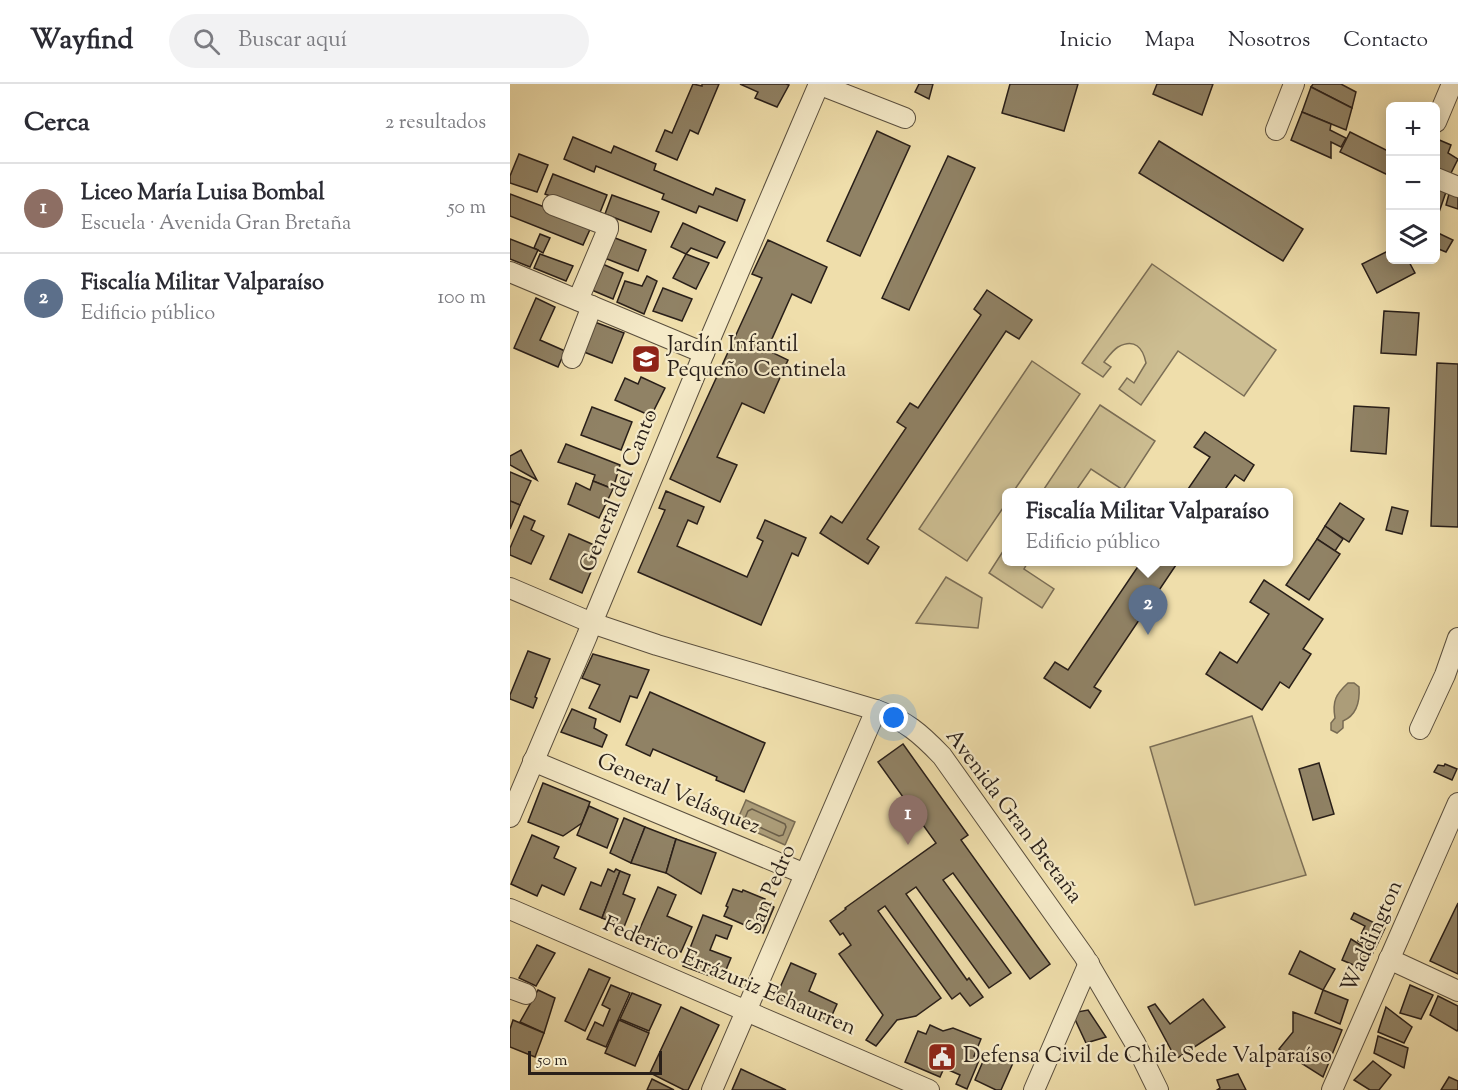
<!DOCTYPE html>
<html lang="es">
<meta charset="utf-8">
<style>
:root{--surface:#fff;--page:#f2f2f3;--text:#2b2b33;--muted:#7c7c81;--line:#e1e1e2;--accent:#8f2418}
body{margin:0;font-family:"Sorts Mill Goudy",serif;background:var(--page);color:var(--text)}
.controls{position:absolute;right:18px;top:18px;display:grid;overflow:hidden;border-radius:9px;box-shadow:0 3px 15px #0003}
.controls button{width:54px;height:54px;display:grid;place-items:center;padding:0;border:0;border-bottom:2px solid var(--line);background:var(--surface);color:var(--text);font:30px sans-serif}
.scale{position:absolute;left:18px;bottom:15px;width:134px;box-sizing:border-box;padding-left:6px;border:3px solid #291f19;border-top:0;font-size:16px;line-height:21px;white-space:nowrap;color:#291f19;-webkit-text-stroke:4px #f5eac8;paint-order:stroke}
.you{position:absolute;left:384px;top:634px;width:21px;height:21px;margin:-15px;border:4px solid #fff;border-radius:50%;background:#1a73e8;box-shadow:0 0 0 9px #1a73e833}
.badge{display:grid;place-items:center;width:39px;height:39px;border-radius:50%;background:var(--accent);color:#fff;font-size:20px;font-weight:700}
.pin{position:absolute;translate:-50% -50px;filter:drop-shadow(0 2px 3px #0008)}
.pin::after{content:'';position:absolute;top:32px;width:21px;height:18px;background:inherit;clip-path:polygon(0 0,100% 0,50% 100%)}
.popup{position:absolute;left:492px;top:404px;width:291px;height:78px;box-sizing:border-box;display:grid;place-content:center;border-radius:9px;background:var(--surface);filter:drop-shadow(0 2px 4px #0005);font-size:20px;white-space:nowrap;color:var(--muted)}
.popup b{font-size:22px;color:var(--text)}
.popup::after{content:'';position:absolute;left:50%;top:100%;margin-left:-12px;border:12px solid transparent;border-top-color:var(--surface)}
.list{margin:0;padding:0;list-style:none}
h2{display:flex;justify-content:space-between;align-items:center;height:78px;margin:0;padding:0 24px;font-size:26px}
h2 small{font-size:20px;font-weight:400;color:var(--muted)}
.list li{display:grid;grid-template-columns:39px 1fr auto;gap:18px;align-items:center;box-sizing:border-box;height:90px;padding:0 24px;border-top:2px solid var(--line)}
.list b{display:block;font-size:22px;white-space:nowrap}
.list p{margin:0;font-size:20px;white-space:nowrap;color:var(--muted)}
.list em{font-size:20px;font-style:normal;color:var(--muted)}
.icon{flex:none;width:33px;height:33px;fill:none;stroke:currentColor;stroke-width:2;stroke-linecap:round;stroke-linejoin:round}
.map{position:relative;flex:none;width:948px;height:1006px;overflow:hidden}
header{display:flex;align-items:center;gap:36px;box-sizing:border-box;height:84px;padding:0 30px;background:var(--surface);border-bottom:2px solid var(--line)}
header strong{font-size:28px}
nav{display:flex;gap:33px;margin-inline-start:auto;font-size:21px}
.search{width:420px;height:54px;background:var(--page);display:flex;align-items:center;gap:15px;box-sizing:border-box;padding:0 21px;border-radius:33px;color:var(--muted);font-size:22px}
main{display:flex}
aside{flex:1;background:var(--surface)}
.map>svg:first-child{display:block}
.green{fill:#cdbe92;stroke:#7b6e56;stroke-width:1.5}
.water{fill:#ac9d79;stroke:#786b53;stroke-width:1.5}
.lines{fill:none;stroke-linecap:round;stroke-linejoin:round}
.shore{stroke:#6a5e49;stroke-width:1.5}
.building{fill:#908265;stroke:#291f19;stroke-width:1.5}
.street-casing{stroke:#5a4f3e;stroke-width:22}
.street{stroke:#f5eac8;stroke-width:20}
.labels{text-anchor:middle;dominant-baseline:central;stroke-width:4.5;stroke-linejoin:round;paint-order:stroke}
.poi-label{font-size:22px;fill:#291f19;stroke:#f5eac8;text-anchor:start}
.street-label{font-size:22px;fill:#291f19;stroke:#f5eac8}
</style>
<header>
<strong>Wayfind</strong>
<div class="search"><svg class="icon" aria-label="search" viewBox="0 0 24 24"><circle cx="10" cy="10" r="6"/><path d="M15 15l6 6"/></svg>Buscar aquí</div>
<nav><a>Inicio</a><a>Mapa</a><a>Nosotros</a><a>Contacto</a></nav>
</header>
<main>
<aside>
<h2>Cerca<small>2 resultados</small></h2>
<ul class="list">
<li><span class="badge" style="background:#8d6e63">1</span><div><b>Liceo María Luisa Bombal</b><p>Escuela · Avenida Gran Bretaña</p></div><em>50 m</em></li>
<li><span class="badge" style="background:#5c6f8a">2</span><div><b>Fiscalía Militar Valparaíso</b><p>Edificio público</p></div><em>100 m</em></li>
</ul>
</aside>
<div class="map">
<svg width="948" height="1006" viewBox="0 0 948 1006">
<rect width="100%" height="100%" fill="#efdeab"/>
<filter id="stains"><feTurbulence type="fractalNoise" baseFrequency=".00333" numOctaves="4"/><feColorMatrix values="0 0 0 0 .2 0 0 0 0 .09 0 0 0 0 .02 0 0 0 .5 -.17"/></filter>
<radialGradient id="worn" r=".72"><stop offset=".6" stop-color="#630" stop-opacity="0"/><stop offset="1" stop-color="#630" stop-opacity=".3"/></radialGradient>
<g class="green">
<path d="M642 180 766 266 734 312 668 267 631 321 609 305 617 294 624 299 636 279C633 264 625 254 608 263 603 266 598 273 594 278L601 283 593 293 572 279Z"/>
<polygon points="522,277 570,310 503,408 497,408 497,418 457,477 409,445"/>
<polygon points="590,321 645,357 613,406 581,385 565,408 532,408"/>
<polygon points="497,461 497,478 518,478 514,485 544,505 532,524 479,489"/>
<polygon points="436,493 472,514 468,544 406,539"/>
<polygon points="742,632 796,791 685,821 640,663"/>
</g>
<g class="water">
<path d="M838 599H844L849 603C850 617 847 631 833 637V644L827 649 821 646V639L825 634C822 617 826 610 838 599Z"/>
<polygon points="236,716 285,738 275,761 226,739"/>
</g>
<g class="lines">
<polygon class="shore" points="242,725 275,740 276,743 273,751 269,752 236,737 235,734 238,727"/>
</g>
<g class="building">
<polygon points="183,0 192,2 192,0 209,0 188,50 180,46 167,76 146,67 155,46 162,49"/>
<polygon points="230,0 276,0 279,1 267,23 245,14 248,8"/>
<polygon points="409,0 423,0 419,15 405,8"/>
<polygon points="500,0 568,0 554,47 492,29"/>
<polygon points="647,0 703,0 692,31 643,10"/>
<polygon points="803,0 831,0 846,8 842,24 801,3"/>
<polygon points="801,3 842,24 836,46 792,28"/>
<polygon points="792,28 821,40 820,46 836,54 831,63 821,58 821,74 781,56"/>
<polygon points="367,47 400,62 350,172 317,157"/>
<polygon points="840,48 880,68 880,92 830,68"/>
<polygon points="63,53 101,69 104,62 146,80 144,86 203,111 206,104 235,116 227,137 189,122 186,129 152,115 154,110 86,82 84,88 54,75"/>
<polygon points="927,55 941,61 938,69 948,75 940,91 926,85 926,58"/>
<polygon points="649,57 793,145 773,177 629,89"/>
<polygon points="9,70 38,81 27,108 0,99 0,92"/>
<polygon points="438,72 465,84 399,226 372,214"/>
<polygon points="43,90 97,111 89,131 35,110"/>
<polygon points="926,103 936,108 927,134 926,133"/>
<polygon points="0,110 82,141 73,161 0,132"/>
<polygon points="939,110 948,113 948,125 936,121"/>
<polygon points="102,111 149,128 141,148 95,130"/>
<polygon points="173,139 215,158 207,174 181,164 176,170 161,163"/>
<polygon points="926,148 943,156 936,168 926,164"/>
<polygon points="30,150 40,154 33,169 24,164"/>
<polygon points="100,152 136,166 128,187 92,173"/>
<polygon points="0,155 28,166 20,183 0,175"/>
<polygon points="258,156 317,183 301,219 282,210 257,266 278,276 254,329 232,319 207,373 227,381 210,418 160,395 252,194 242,190"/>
<polygon points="880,166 880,176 898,176 905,189 867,209 852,180"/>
<polygon points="30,170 63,182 56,197 24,184"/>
<polygon points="176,170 199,179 186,205 163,194"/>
<polygon points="88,178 113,189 103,215 77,204"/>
<polygon points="137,192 147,197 134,230 107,218 115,197 132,202"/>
<polygon points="153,204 182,215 172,237 143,227"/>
<polygon points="477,206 522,236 509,255 496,247 357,455 369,463 358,480 310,449 321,432 332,439 396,344 387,338 400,319 408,324 471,231 464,225"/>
<polygon points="26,214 45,223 30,256 55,267 48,283 4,264"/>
<polygon points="874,227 909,229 906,271 871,269"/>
<polygon points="82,237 114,249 102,279 69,266"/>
<polygon points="927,279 948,280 948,443 921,442"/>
<polygon points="131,293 155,304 141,332 105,316 115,294 128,300"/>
<polygon points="844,322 879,324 876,370 841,367"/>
<polygon points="82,323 122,338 111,366 71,351"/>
<polygon points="695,348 744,381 734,397 725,391 713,408 676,408 700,373 684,363"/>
<polygon points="56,360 110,381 103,405 83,397 85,391 48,378"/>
<polygon points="11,366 27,396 0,381 0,372"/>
<polygon points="0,388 21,397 10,421 0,417"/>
<polygon points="83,397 103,405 89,434 58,420 66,399 80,406"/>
<polygon points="156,407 194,423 187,440 178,436 167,462 237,493 253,457 247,454 255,436 296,454 288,472 282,469 251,541 128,488 155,426 149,424"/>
<polygon points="0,417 10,421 0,445"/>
<polygon points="830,419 854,435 839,458 815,442"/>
<polygon points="882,423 898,427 892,450 876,446"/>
<polygon points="14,432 25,437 21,446 34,452 21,480 0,471 0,464"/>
<polygon points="815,442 833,455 825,467 807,455"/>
<polygon points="59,450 91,464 72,509 40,495"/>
<polygon points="807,455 830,470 799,516 776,501"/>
<polygon points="631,478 668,478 584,603 591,607 580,624 534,594 545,578 558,586"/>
<polygon points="754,496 813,535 793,565 801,570 779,604 770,598 752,626 696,590 710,568 727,579 759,530 740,518"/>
<polygon points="18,567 40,575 25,613 27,614 23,624 0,615 0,611"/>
<polygon points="83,570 139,586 127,614 120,612 110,638 79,624 90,601 72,594"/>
<polygon points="140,608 255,659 234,708 206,696 207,693 143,665 140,672 116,661"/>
<polygon points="62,625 86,635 84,644 97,651 92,663 51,648"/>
<polygon points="393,660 458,751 451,756 540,880 520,895 443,789 433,796 501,889 479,904 406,803 396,810 457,896 459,894 473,913 460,922 450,909 442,915 375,822 368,827 431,914 406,932 387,936 366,962 356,956 373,931 329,870 341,861 333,849 330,851 320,837 336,825 335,824 426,759 368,678"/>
<polygon points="809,679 824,730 803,736 789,685"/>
<polygon points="935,680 947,685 942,696 924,688 928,681 934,682"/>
<polygon points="33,699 80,718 72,739 53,752 18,738"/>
<polygon points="79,722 108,735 97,764 67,751"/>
<polygon points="114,734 135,743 121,779 100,769"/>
<polygon points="135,743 166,755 156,789 121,779"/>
<polygon points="22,751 49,763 44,774 66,784 54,811 32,801 27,812 1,800"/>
<polygon points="166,755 206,769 191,810 156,789"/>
<polygon points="98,785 104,788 106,785 110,787 92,834 70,825 81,798 91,802"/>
<polygon points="110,787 120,791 113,810 125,815 114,843 92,834"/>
<polygon points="148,803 166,811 157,832 182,843 171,868 128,849"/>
<polygon points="223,805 232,808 233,806 255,815 254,818 264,823 253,849 214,832 218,823 216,822"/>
<polygon points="948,819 948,890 920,877"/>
<polygon points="844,829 875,844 865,865 848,857 855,842 841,835"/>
<polygon points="193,831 222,842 217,855 206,851 200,866 221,874 213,893 204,890 203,893 173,882"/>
<polygon points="841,855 863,869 853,885 832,876"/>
<polygon points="27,861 45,869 26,902 9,894"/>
<polygon points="790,867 825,885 813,906 779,890"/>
<polygon points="281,879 306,890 299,907 327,920 318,940 264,917"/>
<polygon points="79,885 100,894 75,947 55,937"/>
<polygon points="101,901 120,909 96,963 77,955 85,938 93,942 100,925 92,921"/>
<polygon points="900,901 923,911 911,935 890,929"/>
<polygon points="28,906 45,914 34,949 10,938"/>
<polygon points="813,906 838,916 830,940 805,929"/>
<polygon points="122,909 151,921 139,947 110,935"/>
<polygon points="928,912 948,922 948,945 947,947 920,931"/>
<polygon points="693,915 715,943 666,975 638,923 645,920 660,940"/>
<polygon points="171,923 209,941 178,1006 174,1006 140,989"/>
<polygon points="876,923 902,943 894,959 868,948"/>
<polygon points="578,926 596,953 576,959 562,929"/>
<polygon points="783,928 832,946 813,993 769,965 783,948"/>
<polygon points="3,936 34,949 25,973 0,963 0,945"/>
<polygon points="109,936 139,949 125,982 95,969"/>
<polygon points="420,941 433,947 443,944 471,955 464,972 470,974 457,1005 446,1000 450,991 434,984 430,993 395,978 408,947 416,950"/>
<polygon points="868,952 898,964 894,984 864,969"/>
<polygon points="477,968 503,979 491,1006 486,1006 465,996"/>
<polygon points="863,977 881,991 869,1006 860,1006 844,996"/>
<polygon points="231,985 276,1006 222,1006"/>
<polygon points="728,990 736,1006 707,1006 710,1004 707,996"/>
<polygon points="939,993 948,997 948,1006 931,1006"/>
<polygon points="142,995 164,1006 137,1006"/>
</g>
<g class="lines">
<g class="street-casing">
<g id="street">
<polyline points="308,0 395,34"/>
<polyline points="926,38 942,0"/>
<polyline points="766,46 784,0"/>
<polyline points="926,94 948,103"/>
<polyline points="43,121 98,142 98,145 68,216"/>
<polyline points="0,188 194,269"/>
<polyline points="62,274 82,222"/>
<path d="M0 504 82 539 147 561 366 626C396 637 410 649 432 672L574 872 625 959 648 1006"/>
<polyline points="910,645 935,591 948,554"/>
<polyline points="23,677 295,790"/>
<polyline points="0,733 77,552 82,539 194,269 309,0"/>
<polyline points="0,825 419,1006"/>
<polyline points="879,875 948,907"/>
<polyline points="0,904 16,910"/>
<polyline points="202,1006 366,626"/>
<polyline points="524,1006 579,879"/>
<polyline points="822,1006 948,719"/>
</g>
</g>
<use href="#street" class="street"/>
</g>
<defs>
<g id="school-square" transform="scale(1.5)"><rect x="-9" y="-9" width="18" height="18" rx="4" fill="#8f2418" stroke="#f5eac8"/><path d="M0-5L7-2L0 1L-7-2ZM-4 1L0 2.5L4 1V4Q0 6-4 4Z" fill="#fff"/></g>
<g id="civic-square" transform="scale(1.5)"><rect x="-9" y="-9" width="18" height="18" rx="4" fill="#8f2418" stroke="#f5eac8"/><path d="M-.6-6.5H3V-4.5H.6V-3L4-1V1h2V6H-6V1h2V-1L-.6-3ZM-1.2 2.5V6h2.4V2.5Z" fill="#fff"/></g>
</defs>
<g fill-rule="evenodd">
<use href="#school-square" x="136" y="275"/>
<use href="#civic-square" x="432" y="973"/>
</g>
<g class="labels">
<g class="poi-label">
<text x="157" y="262">Jardín Infantil<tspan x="157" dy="25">Pequeño Centinela</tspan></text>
<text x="453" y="973">Defensa Civil de Chile Sede Valparaíso</text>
</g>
<g class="street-label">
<text transform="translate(110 407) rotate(-68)">General del Canto</text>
<text transform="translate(168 711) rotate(23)">General Velásquez</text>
<text transform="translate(503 733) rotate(53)">Avenida Gran Bretaña</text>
<text transform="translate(262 806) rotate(-67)">San Pedro</text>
<text transform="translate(863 853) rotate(-66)">Waddington</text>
<text transform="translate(219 893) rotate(23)">Federico Errázuriz Echaurren</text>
</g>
</g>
<rect width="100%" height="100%" filter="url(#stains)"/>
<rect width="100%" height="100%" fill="url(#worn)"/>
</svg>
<div class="controls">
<button>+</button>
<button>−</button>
<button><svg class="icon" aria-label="layers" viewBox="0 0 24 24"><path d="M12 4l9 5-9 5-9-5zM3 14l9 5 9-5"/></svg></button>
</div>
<div class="scale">50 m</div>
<div class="you"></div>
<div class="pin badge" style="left:398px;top:761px;background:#8d6e63">1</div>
<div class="pin badge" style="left:638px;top:551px;background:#5c6f8a">2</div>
<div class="popup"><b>Fiscalía Militar Valparaíso</b>Edificio público</div>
</div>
</main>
